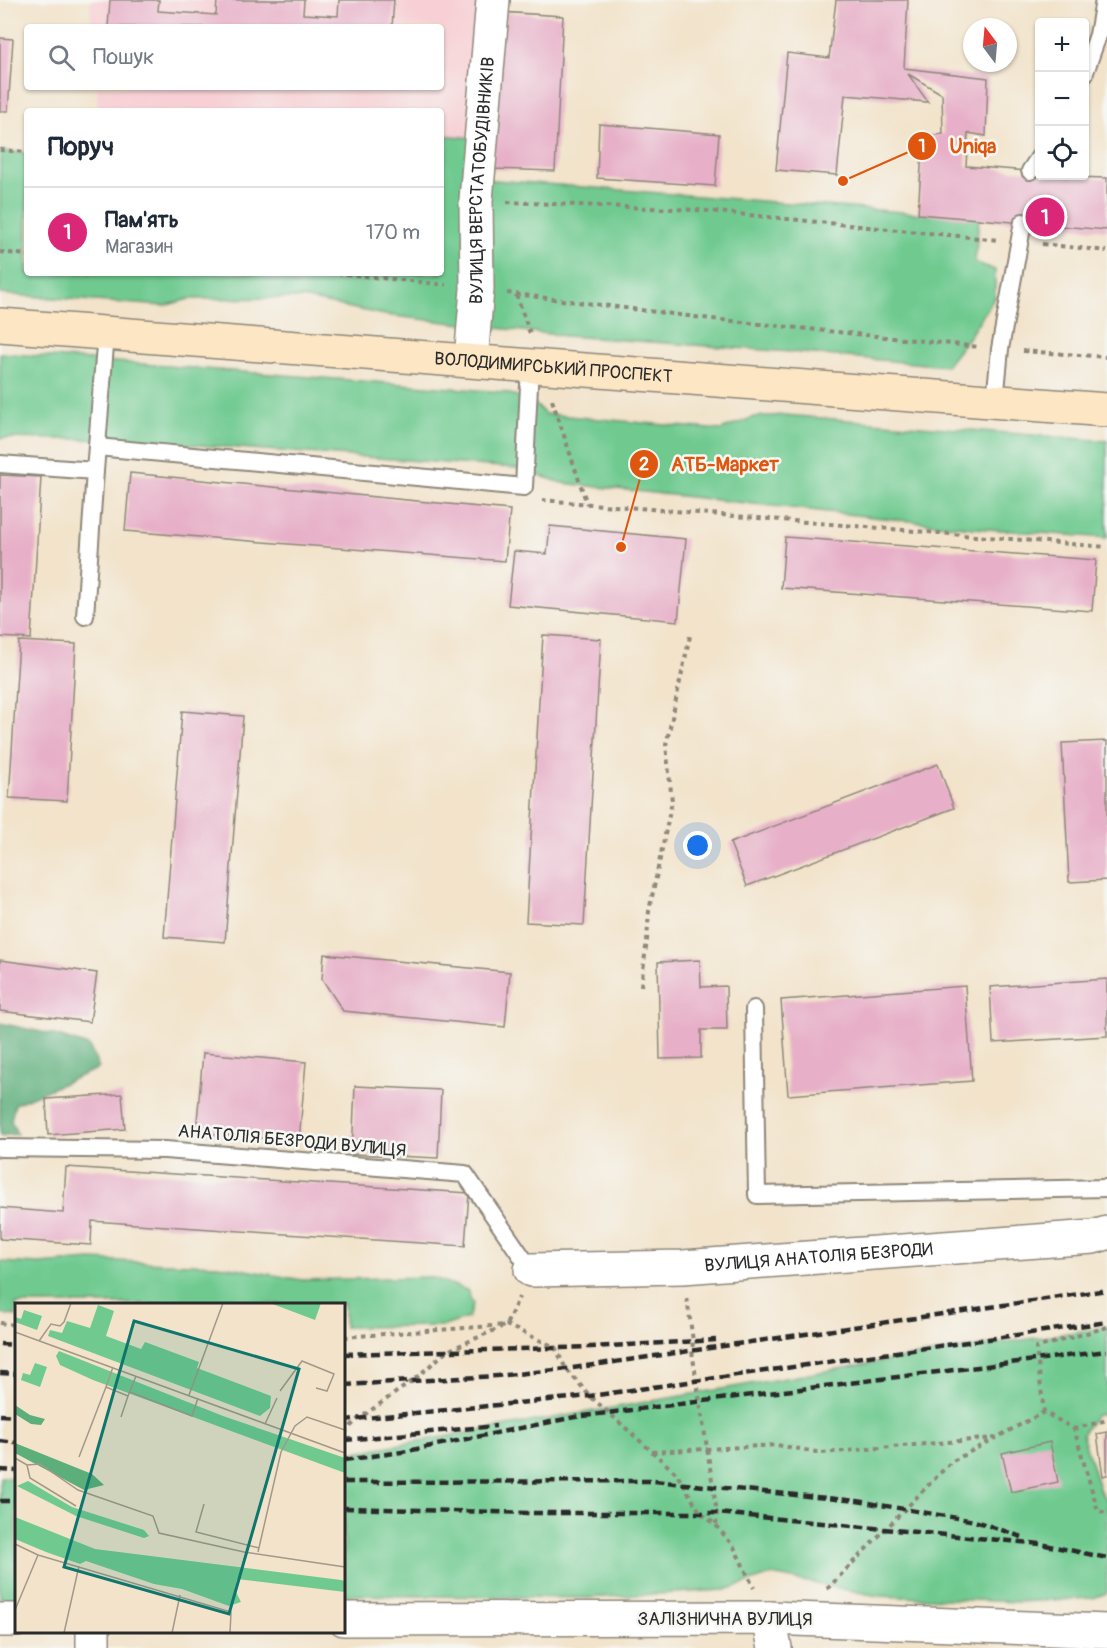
<!DOCTYPE html>
<html lang="uk">
<meta charset="utf-8">
<style>
:root{--surface:#fff;--page:#f6f6f7;--text:#1f2937;--muted:#747a83;--line:#e0e1e3;--accent:#db2777}
body{margin:0;font-family:Pangolin,sans-serif;background:var(--page);color:var(--text)}
.controls{position:absolute;right:18px;top:18px;display:grid;overflow:hidden;border-radius:6px;box-shadow:0 2px 4px #0004}
.controls button{width:54px;height:54px;display:grid;place-items:center;padding:0;border:0;border-bottom:2px solid var(--line);background:var(--surface);color:var(--text);font:30px sans-serif}
.compass{position:absolute;left:963px;top:18px;width:54px;height:54px;border-radius:50%;background:var(--surface);box-shadow:0 2px 4px #0004;rotate:344deg}
.you{position:absolute;left:698px;top:846px;width:21px;height:21px;margin:-15px;border:4px solid #fff;border-radius:50%;background:#1a73e8;box-shadow:0 0 0 9px #1a73e833}
.badge{display:grid;place-items:center;width:39px;height:39px;border-radius:50%;background:var(--accent);color:#fff;font-size:20px;font-weight:700}
.pin{position:absolute;translate:-50% -50%;border:3px solid #fff;box-shadow:0 2px 6px #0006}
.list{margin:0;padding:0;list-style:none}
h2{display:flex;justify-content:space-between;align-items:center;height:78px;margin:0;padding:0 24px;font-size:26px}
h2 small{font-size:20px;font-weight:400;color:var(--muted)}
.list li{display:grid;grid-template-columns:39px 1fr auto;gap:18px;align-items:center;box-sizing:border-box;height:90px;padding:0 24px;border-top:2px solid var(--line)}
.list b{display:block;font-size:22px;white-space:nowrap}
.list p{margin:0;font-size:20px;white-space:nowrap;color:var(--muted)}
.list em{font-size:20px;font-style:normal;color:var(--muted)}
.icon{flex:none;width:33px;height:33px;fill:none;stroke:currentColor;stroke-width:2;stroke-linecap:round;stroke-linejoin:round}
.map{position:relative;flex:none;width:1107px;height:1648px;overflow:hidden}
.search{position:absolute;background:var(--surface);box-shadow:0 2px 4px #0004;left:24px;top:24px;width:420px;height:66px;display:flex;align-items:center;gap:15px;box-sizing:border-box;padding:0 21px;border-radius:6px;color:var(--muted);font-size:22px}
.panel{position:absolute;background:var(--surface);box-shadow:0 2px 4px #0004;left:24px;top:108px;width:420px;height:168px;border-radius:6px}
.map>svg:first-child{display:block}
.built{fill:#f7cfd4}
.green{fill:#70ca90;stroke:#4e7a5e;stroke-width:1.5}
.forest{fill:#5cae7a;stroke:#446c52;stroke-width:1.5}
.building{fill:#e7b0c8}
.lines{fill:none;stroke-linecap:round;stroke-linejoin:round}
.service-casing{stroke:#8e877a;stroke-width:20}
.minor-casing{stroke:#8e877a;stroke-width:36}
.tertiary-casing{stroke:#8e877a;stroke-width:36}
.secondary-casing{stroke:#8e877a;stroke-width:36}
.path{stroke:#8e877a;stroke-width:4;stroke-dasharray:4.5 4.5;stroke-linecap:butt}
.service{stroke:#fff;stroke-width:16}
.minor{stroke:#fff;stroke-width:33}
.tertiary{stroke:#fff;stroke-width:33}
.secondary{stroke:#fce6c4;stroke-width:33}
.rail{stroke:#2b2b2b;stroke-width:4.5;stroke-dasharray:9 4.5;stroke-linecap:butt}
.labels{text-anchor:middle;dominant-baseline:central;stroke-width:5;stroke-linejoin:round;paint-order:stroke}
.street-label{font-size:18px;fill:#2b2b2b;stroke:#f6f6f2}
.inset-road{fill:none;stroke:#a2998a;stroke-width:1.5}
.view{fill:#0f766e;fill-opacity:0.15;stroke:#0f766e;stroke-width:3}
.inset-edge{fill:none;stroke:#2b2b2b;stroke-width:3}
.leader{fill:none;stroke:#df570e;stroke-width:2}
.callout-dot{fill:#df570e;stroke:#f6f6f2;stroke-width:2}
.mark-label{font-size:18px;text-anchor:middle;font-weight:bold;fill:#fff}
.callout-label{font-size:20px;text-anchor:middle;font-weight:bold;fill:#df570e;stroke:#f6f6f2;stroke-width:5;stroke-linejoin:round;paint-order:stroke}
</style>
<div class="map">
<svg width="1107" height="1648" viewBox="0 0 1107 1648">
<rect width="100%" height="100%" fill="#f6f6f2"/>
<filter id="ink" filterUnits="userSpaceOnUse"><feTurbulence type="fractalNoise" baseFrequency=".0167" numOctaves="2"/><feDisplacementMap in="SourceGraphic" scale="12" xChannelSelector="R" yChannelSelector="G"/><feConvolveMatrix kernelMatrix="1 2 1 2 8 2 1 2 1" color-interpolation-filters="sRGB"/></filter>
<filter id="wash" filterUnits="userSpaceOnUse"><feTurbulence type="fractalNoise" baseFrequency=".008" numOctaves="4" result="noise"/><feDisplacementMap in="SourceGraphic" scale="24" xChannelSelector="R" yChannelSelector="G"/><feGaussianBlur stdDeviation="1.35" result="paint"/><feColorMatrix in="noise" values="0 0 0 0 0 0 0 0 0 0 0 0 0 0 0 0 0 1.4 0 .05"/><feComposite in="paint" operator="in"/></filter>
<g filter="url(#wash)">
<rect width="100%" height="100%" fill="#f2e3ca"/>
<polygon class="built" points="90,0 482,0 472,138 441,135 441,111 143,111 98,107 97,87 441,87 441,27 92,27"/>
<g class="green">
<polygon points="441,135 472,138 469,178 979,218 975,262 995,270 995,297 968,338 946,366 791,352 566,336 385,315 302,298 189,299 164,306 0,294 0,151 27,153 27,273 441,273"/>
<polygon points="0,353 503,392 531,400 545,414 721,430 754,417 785,415 1107,441 1107,538 974,528 562,483 516,468 127,440 0,438"/>
<polygon points="90,1260 218,1265 302,1280 431,1277 467,1290 473,1304 468,1318 444,1326 344,1327 344,1304 16,1304 16,1316 0,1314 0,1262 40,1264"/>
<polygon points="1107,1327 1107,1414 1096,1415 1082,1434 1100,1491 1107,1501 1107,1593 1093,1598 1018,1602 878,1596 772,1575 725,1590 587,1598 344,1595 344,1454 890,1360"/>
<polygon points="0,1477 16,1478 16,1598 0,1598"/>
</g>
<polygon class="forest" points="0,1023 55,1035 89,1046 99,1068 15,1104 11,1120 17,1134 0,1136"/>
<g id="blocks">
<g class="building">
<polygon points="110,0 159,0 158,11 216,15 217,0 304,0 303,14 338,16 339,0 394,0 392,27 108,27"/>
<polygon points="836,0 908,0 904,68 988,78 986,136 968,133 966,166 1040,172 1040,176 1107,178 1107,230 918,214 923,136 943,134 942,94 908,74 928,102 845,95 837,175 776,170 787,53 829,58"/>
<polygon points="499,12 563,16 555,171 492,169"/>
<polygon points="0,38 13,39 8,111 0,111"/>
<polygon points="599,124 719,134 715,186 597,178"/>
<polygon points="130,473 510,510 505,561 125,531"/>
<polygon points="0,475 41,477 31,639 0,637"/>
<polygon points="550,526 686,539 678,621 508,605 514,551 547,554"/>
<polygon points="785,537 1096,560 1092,611 781,588"/>
<polygon points="543,635 601,639 584,925 526,922"/>
<polygon points="19,641 76,644 67,801 9,798"/>
<polygon points="182,711 243,716 225,942 164,937"/>
<polygon points="1107,741 1107,880 1069,882 1062,743"/>
<polygon points="938,764 954,808 747,886 730,843"/>
<polygon points="324,954 510,972 505,1027 343,1011 322,979"/>
<polygon points="0,960 97,973 90,1022 0,1011"/>
<polygon points="700,960 701,987 726,986 727,1030 701,1030 701,1058 660,1059 658,962"/>
<polygon points="1107,979 1107,1036 993,1043 990,987"/>
<polygon points="965,986 972,1081 788,1095 781,1000"/>
<polygon points="203,1053 306,1062 299,1141 196,1133"/>
<polygon points="355,1086 441,1090 438,1158 352,1154"/>
<polygon points="122,1094 125,1129 48,1135 46,1099"/>
<polygon points="66,1167 469,1193 465,1246 92,1221 91,1245 0,1239 0,1208 63,1213"/>
<polygon points="1107,1432 1107,1475 1103,1476 1097,1434"/>
<polygon points="1050,1442 1058,1482 1011,1492 1002,1453"/>
</g>
</g>
</g>
<g filter="url(#ink)">
<use href="#blocks" fill-opacity="0" stroke="#8e877a" stroke-width="1.5"/>
<g class="lines">
<g class="service-casing">
<g id="service">
<polyline points="1084,75 1098,35 1104,0"/>
<polyline points="1030,171 1040,156"/>
<polyline points="995,401 1000,349 1023,222"/>
<polyline points="97,447 524,487 530,365"/>
<polyline points="0,464 95,471 106,333"/>
<polyline points="85,616 95,471"/>
<polyline points="754,1009 757,1195 1107,1188"/>
<polyline points="0,1148 165,1150 465,1174 531,1270"/>
</g>
</g>
<g class="minor-casing">
<g id="minor">
<path id="s1" d="M471 360 477 289 476 200 493 0"/>
<path id="s2" d="M531 1270 683 1267 1093 1237 1107 1233"/>
<polyline points="769,1618 1107,1631"/>
<polyline points="93,1632 93,1648"/>
</g>
</g>
<g class="tertiary-casing">
<g id="tertiary">
<polyline points="344,1619 769,1618 775,1648"/>
<polyline points="0,1620 16,1620"/>
</g>
</g>
<g class="secondary-casing">
<g id="secondary">
<path id="s3" d="M0 325 1107 410"/>
</g>
</g>
<g class="path">
<polyline points="0,150 27,152"/>
<polyline points="507,202 698,210 999,240"/>
<polyline points="1042,244 1107,251"/>
<polyline points="0,252 27,255"/>
<polyline points="337,273 446,285"/>
<polyline points="507,293 703,318 980,347"/>
<polyline points="516,295 531,336"/>
<polyline points="1023,351 1107,357"/>
<polyline points="552,400 587,504"/>
<polyline points="542,500 1107,547"/>
<polyline points="641,986 647,940 649,911 672,801 666,745 690,636"/>
<polyline points="687,1298 693,1341 692,1351 717,1513 716,1524"/>
<polyline points="0,1323 16,1325"/>
<polyline points="1107,1327 1036,1348 1044,1412 1074,1429 1098,1511 1107,1513"/>
<polyline points="344,1337 506,1325 555,1347 566,1369 590,1396 676,1473 700,1512 716,1525 734,1547 754,1588"/>
<polyline points="1074,1429 1107,1420"/>
<polyline points="344,1433 357,1420 411,1382 447,1351 506,1325 519,1297"/>
<polyline points="652,1452 777,1445 822,1453 995,1438"/>
<polyline points="827,1589 951,1462 1044,1412"/>
</g>
<use href="#service" class="service"/>
<use href="#minor" class="minor"/>
<use href="#tertiary" class="tertiary"/>
<use href="#secondary" class="secondary"/>
<g class="rail">
<polyline points="0,1344 16,1345"/>
<polyline points="344,1354 591,1347 716,1340"/>
<polyline points="0,1373 16,1374"/>
<polyline points="344,1385 496,1376 566,1369 1107,1290"/>
<polyline points="0,1415 16,1416"/>
<polyline points="344,1420 590,1396 1107,1322"/>
<polyline points="344,1440 496,1426"/>
<polyline points="0,1441 16,1443"/>
<polyline points="344,1460 402,1452 575,1417 1107,1351"/>
<polyline points="0,1470 16,1471"/>
<polyline points="344,1482 654,1481 857,1501 975,1521 1022,1537"/>
<polyline points="0,1501 16,1501"/>
<polyline points="344,1508 531,1513 717,1513 1041,1544 1107,1558"/>
</g>
</g>
</g>
<g class="labels">
<g class="street-label">
<text stroke="none"><textPath href="#s1" startOffset="180">ВУЛИЦЯ ВЕРСТАТОБУДІВНИКІВ</textPath></text>
<text stroke="none"><textPath href="#s3" startOffset="555">ВОЛОДИМИРСЬКИЙ ПРОСПЕКТ</textPath></text>
<text transform="translate(292 1141) rotate(5)">АНАТОЛІЯ БЕЗРОДИ ВУЛИЦЯ</text>
<text stroke="none"><textPath href="#s2" startOffset="288">ВУЛИЦЯ АНАТОЛІЯ БЕЗРОДИ</textPath></text>
<text x="725" y="1619">ЗАЛІЗНИЧНА ВУЛИЦЯ</text>
</g>
</g>
<g transform="translate(15 1303)">
<rect width="330" height="330" fill="#f2e3ca"/>
<path d="M255 0H306L300 17ZM83 2 99 8 91 33 126 46 130 39 184 59 182 65 256 93 255 105 245 113 33 33 35 27 47 30 52 18 75 25ZM9 7 27 13 22 27 0 19V14L6 16ZM44 48 208 113 330 155V170L78 77 45 62 41 53ZM20 60 32 64 25 84 6 77 8 70 15 72ZM13 178 57 204 129 227 134 233 129 235 61 213 2 183ZM0 214 80 246 326 277 330 278V289L222 276 220 287 226 299 214 303 167 286 139 281 71 258 65 261 31 249 0 236Z" fill="#70ca90"/>
<path d="M0 102 15 112 30 116 26 122 16 121 0 111ZM0 140 77 171 89 182 69 187 0 150Z" fill="#5cae7a"/>
<path class="inset-road" d="M0 29 330 150M24 38 36 21 45 23 49 19 56 0M91 84 98 64M265 88 287 58 319 71 312 88 301 85M115 89 177 113 183 95M174 92 208 0M106 114 113 93M250 121 262 95M64 154 91 84 113 93 121 73M0 155 12 162 25 161 63 187 138 213 144 230 229 249 330 264M12 162 15 175 61 203M189 201 181 229 244 245M0 241 23 252 216 309 215 330M243 249 266 149 280 123 292 114 330 127M0 307 23 252M49 330 64 263M157 330 165 292"/>
<path class="view" d="M119 18 284 66 214 311 49 264Z"/>
<rect width="330" height="330" class="inset-edge"/>
</g>
<path class="leader" d="M843 181L922 146M621 547L644 464"/>
<g class="callout-dot">
<circle cx="843" cy="181" r="6"/>
<circle cx="621" cy="547" r="6"/>
<circle cx="922" cy="146" r="15"/>
<circle cx="644" cy="464" r="15"/>
</g>
<g class="mark-label">
<text x="922" y="152">1</text>
<text x="644" y="470">2</text>
</g>
<g class="callout-label">
<text x="973" y="153">Uniqa</text>
<text x="725" y="471">АТБ-Маркет</text>
</g>
</svg>
<div class="controls">
<button>+</button>
<button>−</button>
<button><svg class="icon" aria-label="locate" viewBox="0 0 24 24"><circle cx="12" cy="12" r="6"/><path d="M12 2v4M12 18v4M2 12h4M18 12h4"/></svg></button>
</div>
<svg class="compass" viewBox="-18 -18 36 36"><path d="M0-13l5 13h-10z" fill="#e53935"/><path d="M0 13l5-13h-10z" fill="#747a83"/></svg>
<div class="you"></div>
<div class="pin badge" style="left:1045px;top:217px">1</div>
<div class="search"><svg class="icon" aria-label="search" viewBox="0 0 24 24"><circle cx="10" cy="10" r="6"/><path d="M15 15l6 6"/></svg>Пошук</div>
<section class="panel">
<h2>Поруч<small></small></h2>
<ul class="list">
<li><span class="badge">1</span><div><b>Пам'ять</b><p>Магазин</p></div><em>170 m</em></li>
</ul>
</section>
</div>
